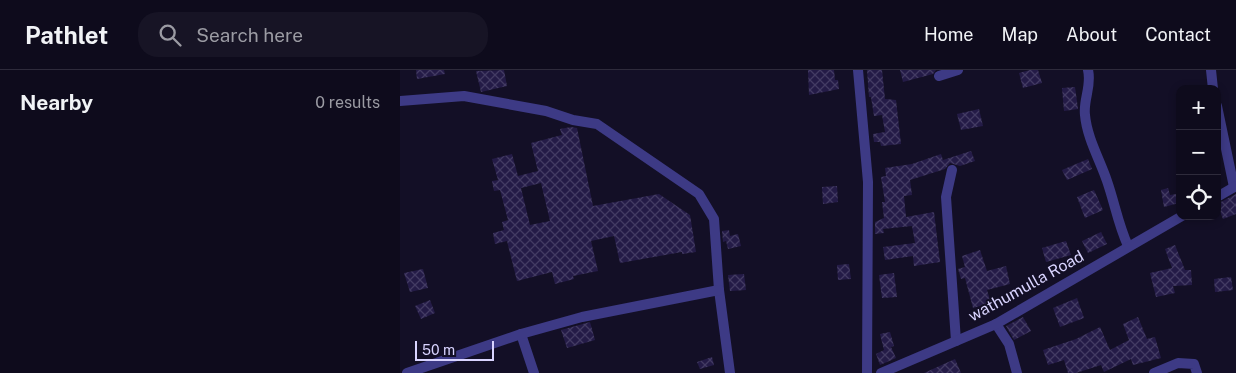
<!DOCTYPE html>
<meta charset="utf-8">
<style>
:root{--surface:#0e0b1c;--page:#171425;--text:#f1f3f6;--muted:#9b9ba3;--line:#2e2b3b}
body{margin:0;font-family:"Public Sans",sans-serif;background:var(--page);color:var(--text)}
.controls{position:absolute;right:15px;top:15px;display:grid;overflow:hidden;border-radius:10px;box-shadow:0 2px 8px #0003}
.controls button{width:45px;height:45px;display:grid;place-items:center;padding:0;border:0;border-bottom:1px solid var(--line);background:var(--surface);color:var(--text);font:25px sans-serif}
.scale{position:absolute;left:15px;bottom:12px;width:79px;box-sizing:border-box;padding-left:5px;border:2px solid #d9d4ff;border-top:0;font-size:14px;line-height:18px;white-space:nowrap;color:#d9d4ff;-webkit-text-stroke:4px #130f26;paint-order:stroke}
.list{margin:0;padding:0;list-style:none}
h2{display:flex;justify-content:space-between;align-items:center;height:65px;margin:0;padding:0 20px;font-size:21px}
h2 small{font-size:16px;font-weight:400;color:var(--muted)}
.icon{flex:none;width:28px;height:28px;fill:none;stroke:currentColor;stroke-width:2;stroke-linecap:round;stroke-linejoin:round}
.map{position:relative;flex:none;width:836px;height:303px;overflow:hidden}
header{display:flex;align-items:center;gap:30px;box-sizing:border-box;height:70px;padding:0 25px;background:var(--surface);border-bottom:1px solid var(--line)}
header strong{font-size:24px}
nav{display:flex;gap:28px;margin-inline-start:auto;font-size:18px}
.search{width:350px;height:45px;background:var(--page);display:flex;align-items:center;gap:12px;box-sizing:border-box;padding:0 18px;border-radius:20px;color:var(--muted);font-size:19px}
main{display:flex}
aside{flex:1;background:var(--surface)}
.map>svg:first-child{display:block}
.building{fill:url(#building-cross-hatch);fill-rule:evenodd}
.lines{fill:none;stroke-linecap:round;stroke-linejoin:round}
.minor{stroke:#3d3a85;stroke-width:10}
.labels{text-anchor:middle;dominant-baseline:central;stroke-width:4;stroke-linejoin:round;paint-order:stroke}
.street-label{font-size:16px;fill:#d9d4ff;stroke:#130f26}
</style>
<header>
<strong>Pathlet</strong>
<div class="search"><svg class="icon" aria-label="search" viewBox="0 0 24 24"><circle cx="10" cy="10" r="6"/><path d="M15 15l6 6"/></svg>Search here</div>
<nav><a>Home</a><a>Map</a><a>About</a><a>Contact</a></nav>
</header>
<main>
<aside>
<h2>Nearby<small>0 results</small></h2>
<ul class="list">
</ul>
</aside>
<div class="map">
<svg width="836" height="303" viewBox="0 0 836 303">
<defs>
<pattern id="building-cross-hatch" width="8" height="8" patternUnits="userSpaceOnUse" patternTransform="scale(1.25)"><rect width="8" height="8" fill="#241b47"/><path d="M0 0l8 8M0 8l8-8" fill="none" stroke="#433b63"/></pattern>
</defs>
<rect width="100%" height="100%" fill="#130f26"/>
<g class="building">
<polygon points="16,0 44,0 45,4 17,9"/>
<polygon points="104,0 107,16 81,22 76,1"/>
<polygon points="408,0 434,0 435,10 438,10 439,19 409,25"/>
<polygon points="467,0 482,0 485,29 496,30 501,74 481,76 480,72 474,72 473,64 485,62 482,45 474,46 471,27 469,27"/>
<polygon points="500,0 536,0 533,4 503,12"/>
<polygon points="630,0 638,0 642,13 623,18 619,3"/>
<polygon points="675,17 678,39 664,41 662,18"/>
<polygon points="579,39 583,56 561,60 557,44"/>
<path d="M171 57 177 58 193 136 259 124 290 145 296 182 282 184V182L220 193 214 166 191 171 198 201 173 206 174 209 155 214 152 202 117 211 107 171 95 174 93 163 104 160 102 152 108 150 100 120 94 121 92 111 98 110 92 89 112 84 118 106 138 101 131 73 162 65 160 59ZM141 113 150 151 130 155 121 118Z"/>
<polygon points="571,81 575,91 560,96 550,93 545,99 510,110 512,125 504,126 506,147 534,142 540,192 514,196 513,186 485,190 483,177 515,173 512,156 483,159 484,163 475,164 475,152 484,148 482,132 485,132 481,107 486,106 485,98 512,94 541,84 543,90"/>
<polygon points="688,89 692,99 667,110 662,100"/>
<polygon points="437,116 438,132 423,134 422,117"/>
<polygon points="768,118 770,125 777,124 779,133 764,137 761,120"/>
<polygon points="694,120 703,140 685,148 677,127"/>
<polygon points="836,124 836,144 823,149 817,134"/>
<polygon points="329,160 330,166 338,164 341,176 328,179 326,171 323,172 322,161"/>
<polygon points="701,162 707,174 688,183 682,171"/>
<polygon points="666,171 671,185 646,192 642,178"/>
<polygon points="775,175 785,200 791,200 792,215 773,216 775,223 756,227 750,203 772,198 765,179"/>
<polygon points="580,180 587,201 606,196 610,214 587,220 591,233 573,238 565,208 561,209 558,199 565,197 562,186"/>
<polygon points="449,194 451,209 438,210 437,195"/>
<polygon points="23,199 28,218 10,222 4,203"/>
<polygon points="494,203 497,227 482,228 479,205"/>
<polygon points="344,204 346,220 330,221 328,205"/>
<polygon points="831,207 833,220 815,222 814,209"/>
<polygon points="677,228 684,248 660,257 653,238"/>
<polygon points="30,230 35,243 21,249 15,236"/>
<polygon points="623,247 631,261 614,270 606,256"/>
<polygon points="738,247 747,269 755,267 761,288 733,295 731,289 704,302 701,295 676,303 668,303 664,290 648,295 643,280 676,269 700,257 710,280 729,270 723,254"/>
<polygon points="190,252 195,270 167,278 161,260"/>
<polygon points="490,262 494,276 491,277 496,288 480,295 476,284 484,280 480,264"/>
<polygon points="312,287 314,295 300,299 297,292"/>
<polygon points="555,289 561,303 524,303"/>
</g>
<g class="lines">
<g class="minor">
<polyline points="458,0 468,112 467,303"/>
<path d="M688 0C692 16 683 30 685 45 687 68 700 90 707 111 715 134 718 154 728 176"/>
<polyline points="811,0 813,19"/>
<polyline points="539,6 558,0"/>
<polyline points="0,31 64,26 146,41 173,50 197,54 299,124 314,149 319,220 330,303"/>
<polyline points="817,36 834,117"/>
<polyline points="552,100 546,127 556,271"/>
<polyline points="817,127 836,116"/>
<polyline points="596,254 609,274 617,303"/>
<polyline points="121,264 134,303"/>
<polyline points="7,303 121,264 182,247 319,220"/>
<polyline points="481,303 596,254 782,146"/>
<polyline points="754,303 778,293 794,294 797,303"/>
</g>
</g>
<g class="labels">
<g class="street-label">
<text transform="translate(626 216) rotate(-29)">wathumulla Road</text>
</g>
</g>
</svg>
<div class="controls">
<button>+</button>
<button>−</button>
<button><svg class="icon" aria-label="locate" viewBox="0 0 24 24"><circle cx="12" cy="12" r="6"/><path d="M12 2v4M12 18v4M2 12h4M18 12h4"/></svg></button>
</div>
<div class="scale">50 m</div>
</div>
</main>
